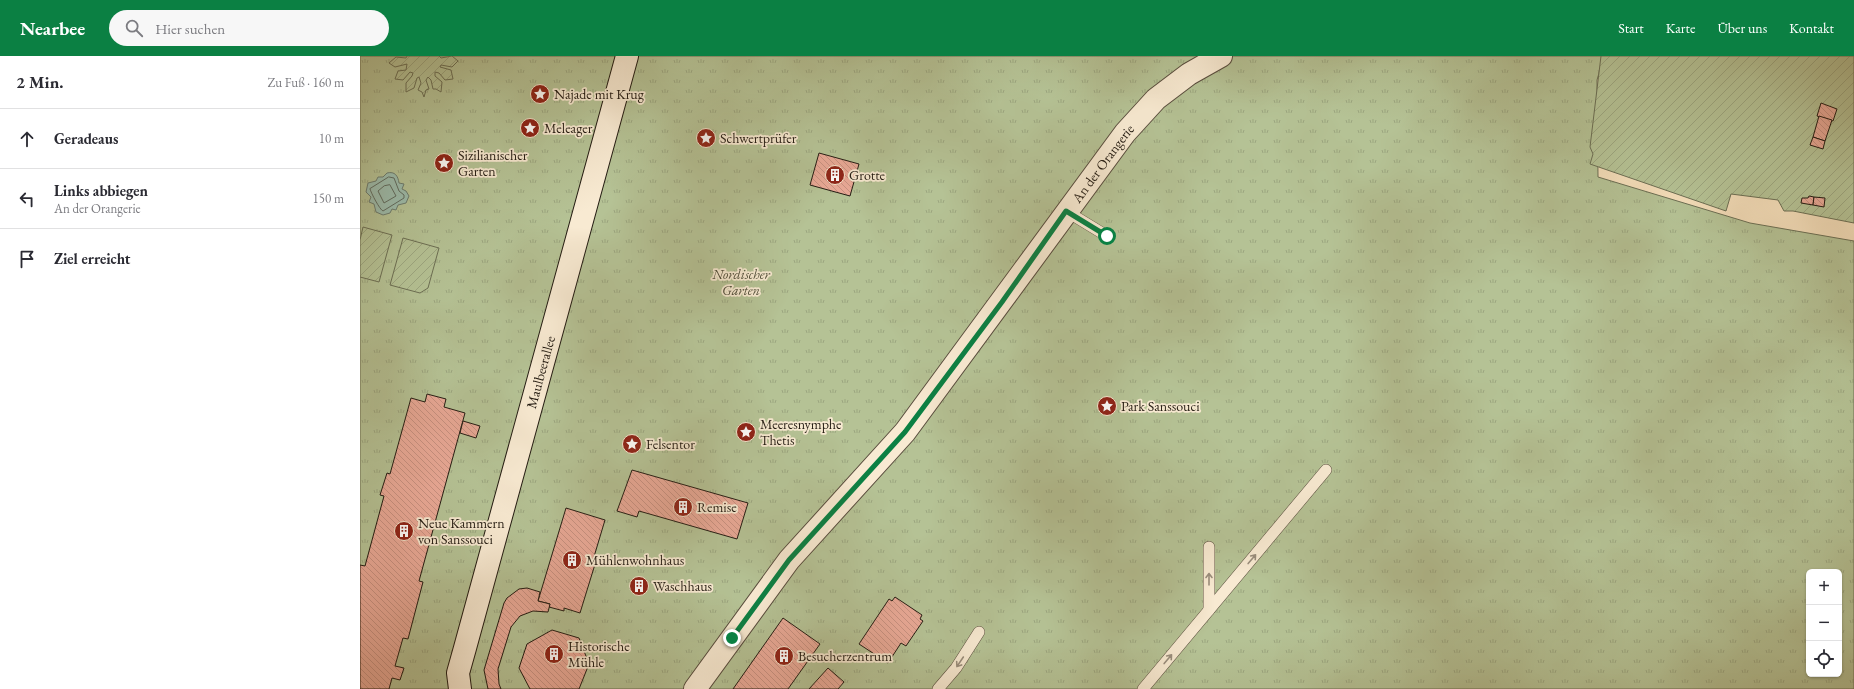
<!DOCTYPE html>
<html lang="de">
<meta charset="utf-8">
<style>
:root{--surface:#fff;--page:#f7f7f7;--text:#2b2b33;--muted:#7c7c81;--line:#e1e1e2;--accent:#0b8043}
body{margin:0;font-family:"EB Garamond",serif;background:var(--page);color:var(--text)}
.controls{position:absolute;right:12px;bottom:12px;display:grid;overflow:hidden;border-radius:6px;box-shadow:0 1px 3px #0004}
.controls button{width:36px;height:36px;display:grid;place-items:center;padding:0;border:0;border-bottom:1px solid var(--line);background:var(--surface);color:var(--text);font:20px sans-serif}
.stop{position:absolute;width:12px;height:12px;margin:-9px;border:3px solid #0b8043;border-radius:50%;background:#fff}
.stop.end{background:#0b8043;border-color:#fff;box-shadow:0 1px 4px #0008}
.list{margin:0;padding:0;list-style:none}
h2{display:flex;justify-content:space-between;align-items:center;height:52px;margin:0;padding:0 16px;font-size:17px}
h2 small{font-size:13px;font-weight:400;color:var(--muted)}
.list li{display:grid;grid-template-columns:26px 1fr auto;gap:12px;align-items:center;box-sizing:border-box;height:60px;padding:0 16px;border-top:1px solid var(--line)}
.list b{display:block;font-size:15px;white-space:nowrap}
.list p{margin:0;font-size:13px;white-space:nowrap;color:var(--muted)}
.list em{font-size:13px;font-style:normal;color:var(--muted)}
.icon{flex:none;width:22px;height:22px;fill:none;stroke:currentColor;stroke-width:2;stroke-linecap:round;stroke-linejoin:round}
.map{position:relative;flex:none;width:1494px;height:633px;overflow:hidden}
header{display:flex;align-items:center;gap:24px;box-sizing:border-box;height:56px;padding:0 20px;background:var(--accent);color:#fff}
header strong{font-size:19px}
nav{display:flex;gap:22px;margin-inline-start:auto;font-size:14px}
.search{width:280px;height:36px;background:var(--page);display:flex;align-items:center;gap:10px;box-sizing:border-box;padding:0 14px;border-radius:22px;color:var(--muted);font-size:15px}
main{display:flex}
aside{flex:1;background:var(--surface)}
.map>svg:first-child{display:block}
.park{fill:url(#park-tufts);stroke:#6c6f54;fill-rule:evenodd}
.garden{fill:url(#garden-furrows);stroke:#6c6f54}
.water{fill:#9cbcac;stroke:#6c7c6f}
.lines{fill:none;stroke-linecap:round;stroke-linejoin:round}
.shore{stroke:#606c60;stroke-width:1}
.building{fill:url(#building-back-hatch);stroke:#241c13}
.lane-casing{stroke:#584c3d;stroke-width:12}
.street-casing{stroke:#584c3d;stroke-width:24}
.secondary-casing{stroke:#241c13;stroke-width:24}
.lane{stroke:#f8ead2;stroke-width:11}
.street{stroke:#f8ead2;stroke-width:22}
.secondary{stroke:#f8ead2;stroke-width:22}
.oneway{stroke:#998d7c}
.route{stroke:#0b8043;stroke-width:5}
.labels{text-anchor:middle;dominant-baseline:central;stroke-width:3.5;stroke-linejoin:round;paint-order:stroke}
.poi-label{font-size:14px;fill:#241c13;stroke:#f8ead2;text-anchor:start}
.street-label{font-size:14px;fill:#241c13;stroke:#f8ead2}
.park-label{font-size:14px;font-style:italic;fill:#504e3a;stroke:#f8ead2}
</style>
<header>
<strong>Nearbee</strong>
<div class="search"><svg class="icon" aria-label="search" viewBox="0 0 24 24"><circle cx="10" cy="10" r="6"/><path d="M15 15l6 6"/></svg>Hier suchen</div>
<nav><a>Start</a><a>Karte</a><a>Über uns</a><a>Kontakt</a></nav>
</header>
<main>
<aside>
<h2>2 Min.<small>Zu Fuß · 160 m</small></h2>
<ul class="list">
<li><svg class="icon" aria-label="ahead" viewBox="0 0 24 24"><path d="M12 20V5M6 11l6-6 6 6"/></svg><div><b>Geradeaus</b></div><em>10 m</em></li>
<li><svg class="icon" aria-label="left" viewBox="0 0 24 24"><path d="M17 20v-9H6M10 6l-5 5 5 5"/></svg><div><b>Links abbiegen</b><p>An der Orangerie</p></div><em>150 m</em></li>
<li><svg class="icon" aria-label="arrive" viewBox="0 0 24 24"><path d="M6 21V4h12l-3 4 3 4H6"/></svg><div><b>Ziel erreicht</b></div></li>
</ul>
</aside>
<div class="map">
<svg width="1494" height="633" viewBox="0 0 1494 633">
<defs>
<pattern id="park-tufts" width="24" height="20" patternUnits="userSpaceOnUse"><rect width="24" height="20" fill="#b5c295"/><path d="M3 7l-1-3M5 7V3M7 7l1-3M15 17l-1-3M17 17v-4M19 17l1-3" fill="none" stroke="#9ca680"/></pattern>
<pattern id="garden-furrows" width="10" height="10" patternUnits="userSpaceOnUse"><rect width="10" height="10" fill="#b5c295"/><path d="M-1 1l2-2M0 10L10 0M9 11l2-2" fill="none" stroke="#9ca680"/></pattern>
<pattern id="building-back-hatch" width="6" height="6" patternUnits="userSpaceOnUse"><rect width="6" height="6" fill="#e9a997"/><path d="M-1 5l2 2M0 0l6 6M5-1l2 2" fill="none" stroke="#c89181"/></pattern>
</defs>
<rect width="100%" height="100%" fill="#f4deba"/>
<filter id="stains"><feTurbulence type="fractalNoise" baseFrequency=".005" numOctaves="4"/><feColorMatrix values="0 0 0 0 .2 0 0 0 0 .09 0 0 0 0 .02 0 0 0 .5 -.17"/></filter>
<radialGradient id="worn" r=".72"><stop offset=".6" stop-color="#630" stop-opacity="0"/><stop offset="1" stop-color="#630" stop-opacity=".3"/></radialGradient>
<path class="park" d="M0 0H1244L1237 24 1238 121 1390 167 1494 185V633H0ZM1449 516H1479V618H1449Z"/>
<g class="garden">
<polygon points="47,0 79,0 81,2 92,0 98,5 92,11 81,9 80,11 91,14 93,23 85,24 79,17 75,16 75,20 82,26 81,36 76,33 73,33 71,24 68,21 66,24 69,33 66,34 64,41 62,36 58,34 61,27 59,21 57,22 54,32 46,36 46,27 52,20 53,17 50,16 43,24 35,23 38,15 46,14 47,8 35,11 29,7 36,1 46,2"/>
<polygon points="1241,0 1494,0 1494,167 1433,155 1424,155 1418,144 1371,138 1366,155 1230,108 1233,98 1230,91"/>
<polygon points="3,171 32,179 19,226 0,221 0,184"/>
<polygon points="43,182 79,192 68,232 60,237 30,229"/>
</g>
<path class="water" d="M27 117C35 115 38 120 39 127L44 128 42 133 46 135 49 140 46 147 38 149 36 154 32 153 30 157 23 159 16 156 14 148 9 146 11 141 6 136 8 127 16 125 18 121H23Z"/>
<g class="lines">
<g class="shore">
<path d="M29 121 34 122 39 135 44 139V142L23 155C20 154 11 137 10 133Z"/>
<polygon points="30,129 36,140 24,147 18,135 24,130"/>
</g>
</g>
<g class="building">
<polygon points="1461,47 1477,53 1473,65 1457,60"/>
<polygon points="1459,60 1472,64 1465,85 1453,81"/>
<polygon points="1453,81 1465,85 1463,93 1450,89"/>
<polygon points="459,97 499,108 490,140 450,129"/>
<polygon points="1449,140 1454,141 1453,149 1441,147 1442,142 1448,142"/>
<polygon points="1454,141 1465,142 1464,151 1453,149"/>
<polygon points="67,338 86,343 84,351 105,357 59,525 63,526 48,583 43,582 35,610 44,612 40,624 32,622 29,633 0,633 0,509 5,510 24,440 20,439 27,417 30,418 51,342 65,346"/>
<polygon points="103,365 120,370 116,382 100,377"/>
<polygon points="272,414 388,447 377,483 279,455 277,461 257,455"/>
<polygon points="206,452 245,464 233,504 236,505 220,557 204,552 204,555 189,551 190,548 178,545"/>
<polygon points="273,523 287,527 285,537 270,533"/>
<polygon points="167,532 180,536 178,545 190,548 188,556 173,555 160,560 151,571 138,613 139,628 141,633 128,633 124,614 144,547 147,542 159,533"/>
<polygon points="535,541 562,559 560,563 563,565 546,590 541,587 528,607 499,588 529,543 532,545"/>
<polygon points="423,562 460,588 428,633 373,633"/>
<polygon points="192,574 219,582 229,608 219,633 170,633 159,612 167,588"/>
<polygon points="468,612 484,626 478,633 449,633"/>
</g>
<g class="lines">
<g class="lane-casing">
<g id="lane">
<polyline points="706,155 747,180"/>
<polyline points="849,491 849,554"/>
<polyline points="578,633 596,612 619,576"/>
<polyline points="783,633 966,414"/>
</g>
</g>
<g class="street-casing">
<g id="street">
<path id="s1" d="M335 633 429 504 545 376 765 77 796 43 829 18 861 0"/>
</g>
</g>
<g class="secondary-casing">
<g id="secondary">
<path id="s2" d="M100 633 98 617 105 592 267 0"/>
</g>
</g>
<use href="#lane" class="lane"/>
<use href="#street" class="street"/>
<use href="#secondary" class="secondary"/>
</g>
<defs><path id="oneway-shaft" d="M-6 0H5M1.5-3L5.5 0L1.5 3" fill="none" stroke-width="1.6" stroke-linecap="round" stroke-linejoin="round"/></defs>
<g class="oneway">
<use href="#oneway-shaft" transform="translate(892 503) rotate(-50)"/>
<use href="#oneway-shaft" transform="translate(849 523) rotate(-90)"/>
<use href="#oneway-shaft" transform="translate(808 603) rotate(-50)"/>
<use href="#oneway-shaft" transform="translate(600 606) rotate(124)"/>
</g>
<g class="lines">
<polyline class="route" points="372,582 429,504 545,376 642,246 706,155 747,180"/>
</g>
<defs>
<g id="sight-disc" transform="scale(1)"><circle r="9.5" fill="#8f2418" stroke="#f8ead2"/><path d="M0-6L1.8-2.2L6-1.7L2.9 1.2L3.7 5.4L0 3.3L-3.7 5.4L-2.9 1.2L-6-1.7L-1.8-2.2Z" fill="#fff"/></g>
<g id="building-disc" transform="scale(1)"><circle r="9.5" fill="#8f2418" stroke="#f8ead2"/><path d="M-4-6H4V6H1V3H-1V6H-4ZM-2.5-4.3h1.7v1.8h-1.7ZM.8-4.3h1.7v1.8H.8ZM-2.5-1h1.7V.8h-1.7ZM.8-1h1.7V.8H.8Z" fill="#fff"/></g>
</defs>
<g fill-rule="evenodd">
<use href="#sight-disc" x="180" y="38"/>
<use href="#sight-disc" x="170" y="72"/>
<use href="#sight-disc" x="346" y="82"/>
<use href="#sight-disc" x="84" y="107"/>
<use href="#building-disc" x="475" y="119"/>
<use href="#sight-disc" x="747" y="350"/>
<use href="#sight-disc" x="386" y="376"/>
<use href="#sight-disc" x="272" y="388"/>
<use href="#building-disc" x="323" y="451"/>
<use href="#building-disc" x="44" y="475"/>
<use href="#building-disc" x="212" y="504"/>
<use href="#building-disc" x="279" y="530"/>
<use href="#building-disc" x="194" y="598"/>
<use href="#building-disc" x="424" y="600"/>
</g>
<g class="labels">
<g class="poi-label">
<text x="194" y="38">Najade mit Krug</text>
<text x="184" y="72">Meleager</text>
<text x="360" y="82">Schwertprüfer</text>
<text x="98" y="99">Sizilianischer<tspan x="98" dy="16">Garten</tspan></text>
<text x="489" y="119">Grotte</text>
<text x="761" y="350">Park Sanssouci</text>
<text x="400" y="368">Meeresnymphe<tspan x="400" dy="16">Thetis</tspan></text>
<text x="286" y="388">Felsentor</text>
<text x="337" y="451">Remise</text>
<text x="58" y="467">Neue Kammern<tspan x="58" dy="16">von Sanssouci</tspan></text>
<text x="226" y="504">Mühlenwohnhaus</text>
<text x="293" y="530">Waschhaus</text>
<text x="208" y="590">Historische<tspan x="208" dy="16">Mühle</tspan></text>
<text x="438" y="600">Besucherzentrum</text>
</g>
<g class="street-label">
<text stroke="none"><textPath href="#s1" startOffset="666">An der Orangerie</textPath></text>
<text stroke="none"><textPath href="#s2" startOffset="328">Maulbeerallee</textPath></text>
</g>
<g class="park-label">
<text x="381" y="218">Nordischer<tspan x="381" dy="16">Garten</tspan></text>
</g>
</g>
<rect width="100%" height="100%" filter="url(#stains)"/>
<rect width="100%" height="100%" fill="url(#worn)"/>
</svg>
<div class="controls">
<button>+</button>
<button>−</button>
<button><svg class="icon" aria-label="locate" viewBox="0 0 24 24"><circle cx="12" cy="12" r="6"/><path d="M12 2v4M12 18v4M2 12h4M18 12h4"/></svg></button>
</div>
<div class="stop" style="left:747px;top:180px"></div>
<div class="stop end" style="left:372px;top:582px"></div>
</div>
</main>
